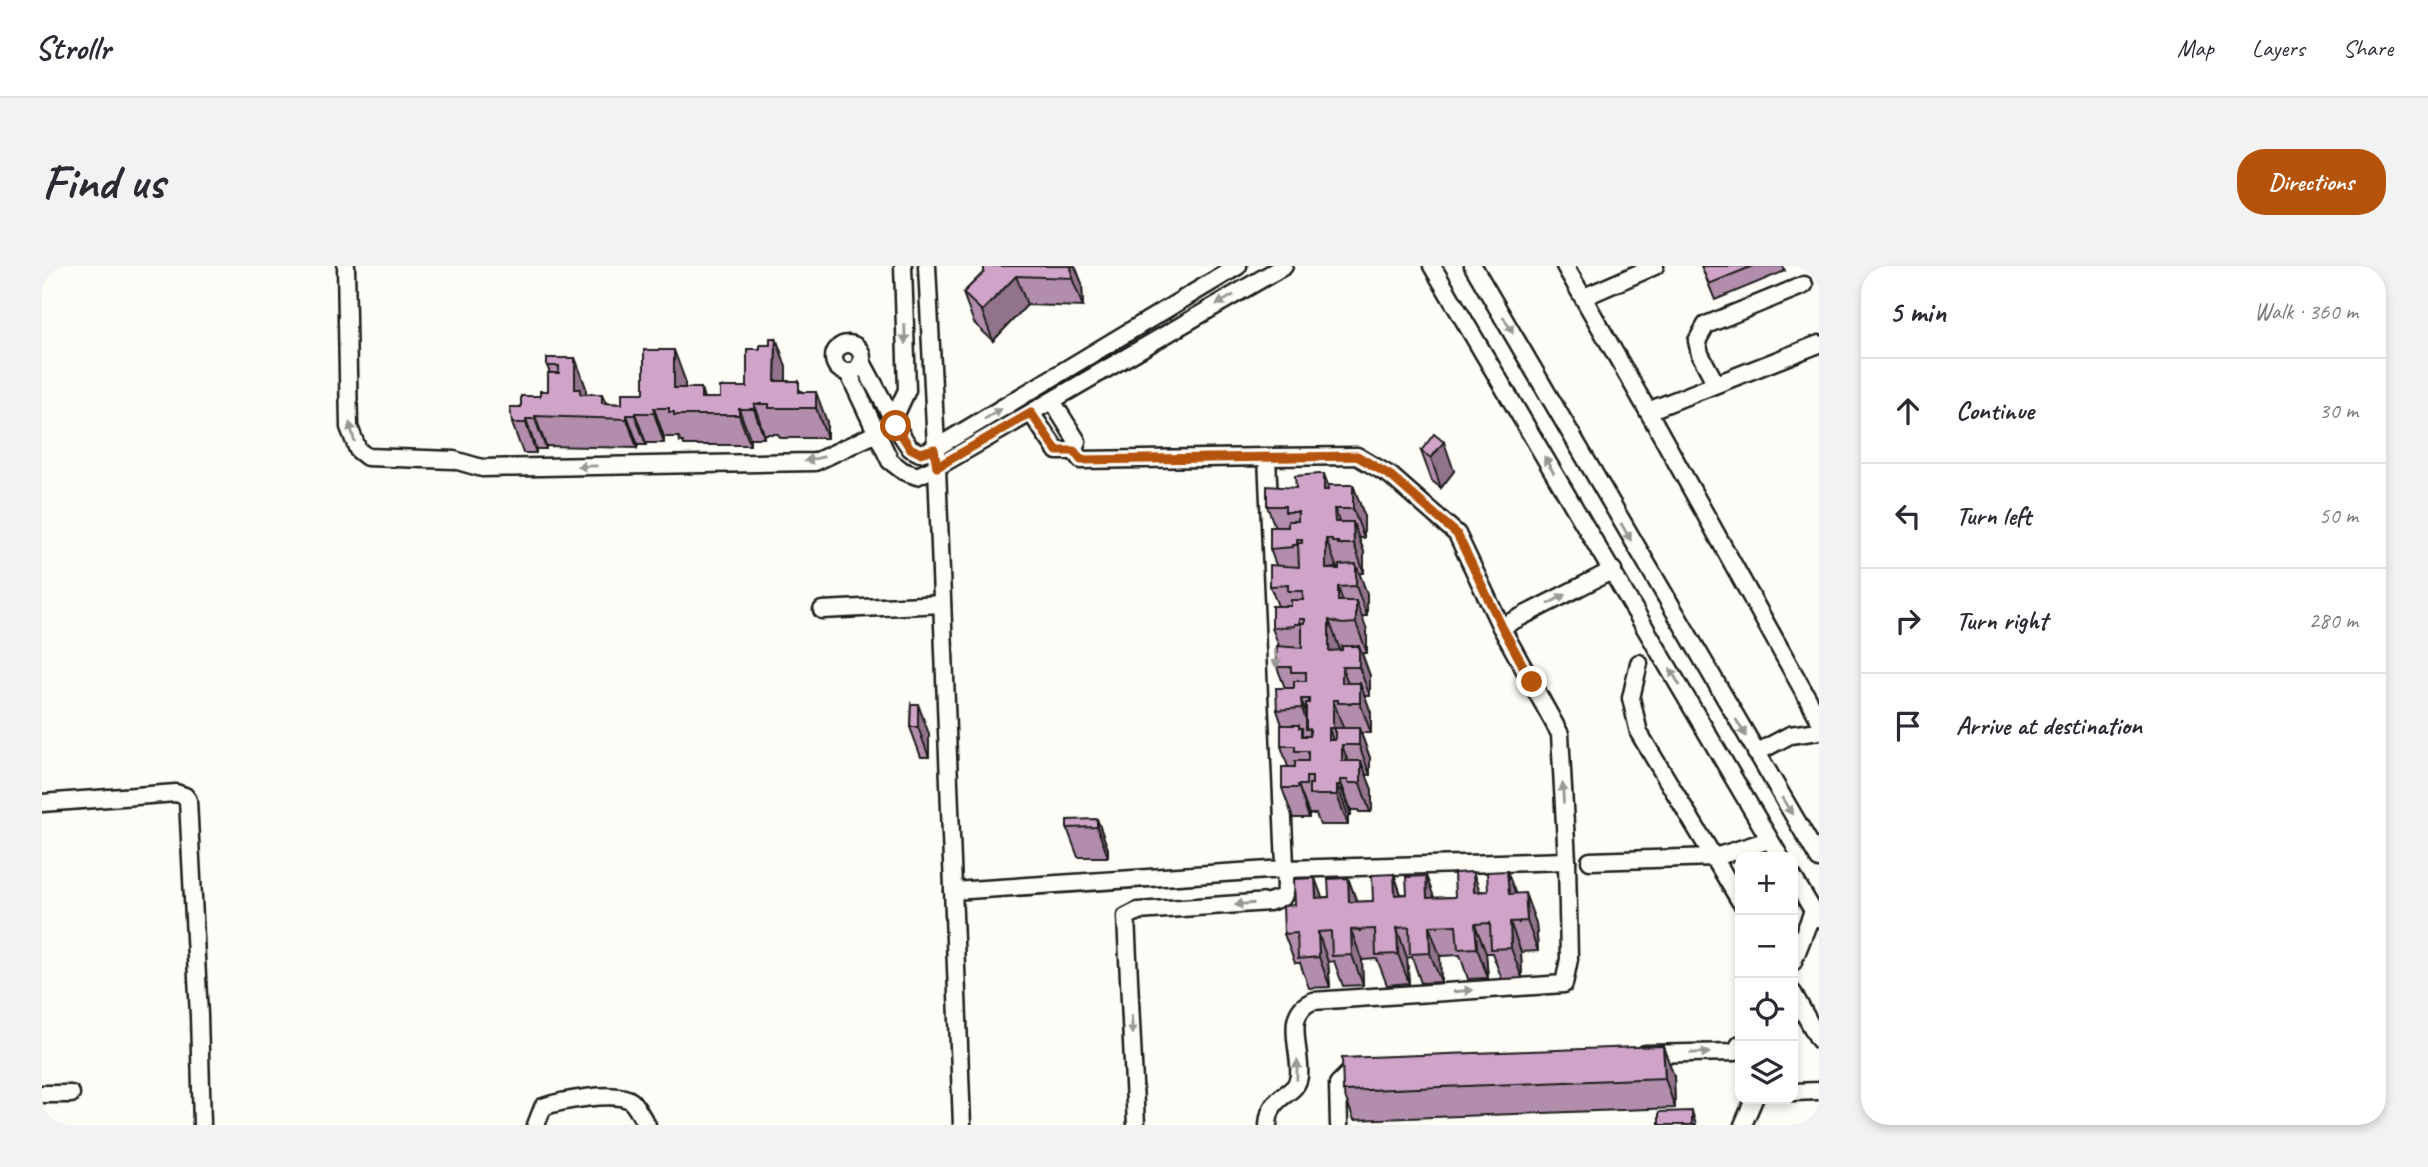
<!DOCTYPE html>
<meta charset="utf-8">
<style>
:root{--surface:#fff;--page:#f2f2f3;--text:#2b2b33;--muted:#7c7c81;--line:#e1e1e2;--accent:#b45309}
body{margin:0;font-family:Caveat,sans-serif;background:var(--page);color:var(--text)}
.controls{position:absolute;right:21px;bottom:21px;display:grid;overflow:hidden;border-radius:14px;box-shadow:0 4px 10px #0003}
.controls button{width:63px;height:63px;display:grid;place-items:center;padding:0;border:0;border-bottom:2px solid var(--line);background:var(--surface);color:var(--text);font:35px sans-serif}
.stop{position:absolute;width:21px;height:21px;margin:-16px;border:5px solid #b45309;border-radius:50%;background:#fff}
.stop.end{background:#b45309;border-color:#fff;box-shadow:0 2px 7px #0008}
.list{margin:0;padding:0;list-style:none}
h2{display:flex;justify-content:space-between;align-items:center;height:91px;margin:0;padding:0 28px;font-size:30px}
h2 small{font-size:23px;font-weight:400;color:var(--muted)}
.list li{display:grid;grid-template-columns:46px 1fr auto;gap:21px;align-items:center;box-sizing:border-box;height:105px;padding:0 28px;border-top:2px solid var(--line)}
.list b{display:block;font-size:26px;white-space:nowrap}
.list em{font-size:23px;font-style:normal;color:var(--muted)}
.icon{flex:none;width:38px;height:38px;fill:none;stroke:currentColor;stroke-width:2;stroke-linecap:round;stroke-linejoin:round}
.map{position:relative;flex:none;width:1777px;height:859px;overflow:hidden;border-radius:28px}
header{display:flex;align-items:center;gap:42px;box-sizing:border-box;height:98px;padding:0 35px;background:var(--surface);border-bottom:2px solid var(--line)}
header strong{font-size:33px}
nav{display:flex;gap:38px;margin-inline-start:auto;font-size:24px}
.intro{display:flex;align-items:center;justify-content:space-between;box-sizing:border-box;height:168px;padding:0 42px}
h1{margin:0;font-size:49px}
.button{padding:18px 32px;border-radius:28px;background:var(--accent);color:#fff;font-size:24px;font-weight:700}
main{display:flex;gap:42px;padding:0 42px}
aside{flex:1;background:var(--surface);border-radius:28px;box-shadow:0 4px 10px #0003}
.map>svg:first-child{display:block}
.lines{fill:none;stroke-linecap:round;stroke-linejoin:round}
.minor-casing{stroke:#1c1c1c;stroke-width:21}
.minor{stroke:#fdfcf7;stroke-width:16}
.wall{fill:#b28dac;stroke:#1c1c1c;stroke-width:2}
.shaded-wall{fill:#91738c;stroke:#1c1c1c;stroke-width:2}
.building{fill:#cfa4c8;stroke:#1c1c1c;stroke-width:2}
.oneway{fill:#989794}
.route{stroke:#b45309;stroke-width:9}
</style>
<header>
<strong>Strollr</strong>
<nav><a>Map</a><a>Layers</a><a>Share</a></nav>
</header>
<div class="intro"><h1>Find us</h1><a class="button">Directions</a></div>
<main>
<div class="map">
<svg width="1777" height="859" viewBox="0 0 1777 859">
<rect width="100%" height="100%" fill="#fdfcf7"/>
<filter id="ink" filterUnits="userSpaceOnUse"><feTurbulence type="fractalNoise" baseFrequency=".0143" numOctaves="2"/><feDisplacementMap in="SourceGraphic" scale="14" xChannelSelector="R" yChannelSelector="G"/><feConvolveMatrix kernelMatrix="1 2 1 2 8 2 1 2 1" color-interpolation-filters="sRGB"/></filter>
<g filter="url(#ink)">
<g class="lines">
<g class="minor-casing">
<g id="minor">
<polyline points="304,0 307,161 316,184 325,191 412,194 440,202 773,196 835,167 852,152 865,124 861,0"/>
<polyline points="885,0 895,201 920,859"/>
<polyline points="1390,0 1738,591"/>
<polyline points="1431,0 1777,593"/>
<polyline points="1523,0 1606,145 1777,453"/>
<polyline points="1542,31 1613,0"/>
<circle cx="806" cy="92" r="14"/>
<polyline points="820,96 860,170 868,182 878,187 892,183 1196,0"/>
<polyline points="806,106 848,195 861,205 875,210 895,201 1242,0"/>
<polyline points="1674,118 1658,88 1655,75 1664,59 1762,19"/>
<polyline points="1010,135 1035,175 1032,185 1039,194 1225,191 1244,622 1241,631 1227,636 1096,645 1084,651 1094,859"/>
<polyline points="1606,145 1777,78"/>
<polyline points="989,147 1015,185 1032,185"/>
<path d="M1225 191 1315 190 1349 210 1415 268 1459 361 1518 468 1525 595 1527 693 1522 718 1271 735C1240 747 1260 785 1257 810 1254 832 1228 825 1226 859"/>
<polyline points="780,344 900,338"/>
<polyline points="1459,361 1571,304"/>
<polyline points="1597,397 1589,432 1597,467 1698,635"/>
<polyline points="1714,487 1748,469 1777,465"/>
<polyline points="0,537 134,527 143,530 146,534 157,750 160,859"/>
<polyline points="1548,595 1673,591 1727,574"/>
<polyline points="1751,611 1776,653"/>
<polyline points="911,625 1243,603 1525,595"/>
<polyline points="1751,696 1771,645"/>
<polyline points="1751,727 1777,774"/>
<polyline points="1603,788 1693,786 1698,778"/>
<polyline points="1751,826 1777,825"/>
<polyline points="0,828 29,828"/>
<path d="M494 859 501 841C517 835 575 824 589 835 595 841 600 852 605 859"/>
<polyline points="1297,859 1296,818 1311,803 1316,801"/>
<polyline points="1701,859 1712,833"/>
</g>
</g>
<use href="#minor" class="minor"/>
</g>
<g class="wall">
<polygon points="942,0 1033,0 1040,18 1041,41 985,39 951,75 932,57 921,27 942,6"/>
<polygon points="1659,0 1741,0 1743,5 1673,34"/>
<polygon points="734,72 744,101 744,115 761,126 785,156 785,172 738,172 736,168 722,168 722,172 708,172 708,179 642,179 641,176 638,176 637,171 622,171 622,177 604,177 604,179 596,179 595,182 504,180 504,183 494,183 494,187 481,187 470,157 479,141 506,125 508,107 505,100 533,92 544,122 544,128 560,128 564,137 580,138 602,127 643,114 643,122 659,122 662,132 678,132 705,121 718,83 728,79"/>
<polygon points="1379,185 1412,205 1399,222 1390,215"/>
<polygon points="1311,219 1322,249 1322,272 1317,272 1322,286 1322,307 1317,307 1325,328 1325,350 1319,350 1325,364 1325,387 1320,387 1328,410 1328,430 1323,430 1329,447 1329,467 1319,467 1328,492 1328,509 1324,509 1330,524 1330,544 1328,546 1317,546 1316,544 1309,544 1309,549 1306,549 1306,559 1278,559 1274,548 1267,548 1267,552 1251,552 1240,522 1246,501 1239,480 1240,459 1235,444 1243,422 1235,401 1237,380 1230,362 1236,340 1228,320 1234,299 1228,283 1233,261 1225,240 1254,222"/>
<polygon points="869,438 887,468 887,491 879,491 868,461"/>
<polygon points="1055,553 1066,583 1066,591 1036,591 1025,562"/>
<polygon points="1352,608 1359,628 1365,628 1384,610 1392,632 1413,631 1438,625 1474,628 1494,657 1496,685 1479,686 1480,712 1460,713 1450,687 1444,687 1446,712 1426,713 1418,689 1398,690 1399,716 1379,717 1370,691 1365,692 1367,717 1345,719 1335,693 1320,694 1321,719 1301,720 1292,695 1286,696 1288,721 1267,722 1258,697 1253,697 1242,668 1253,639 1280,631 1287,631 1306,612 1315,636 1331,635"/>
<polygon points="1632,810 1633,842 1312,854 1301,825"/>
</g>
<g class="shaded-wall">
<polygon points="1029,0 1033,0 1040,18 1041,41 1030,12"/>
<polygon points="974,10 985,39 951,75 940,45"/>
<polygon points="734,72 744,101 744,142 733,115"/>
<polygon points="632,84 643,114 643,149 632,122"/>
<polygon points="533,92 544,122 544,153 533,123"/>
<polygon points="774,126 785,156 785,172 774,142"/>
<polygon points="712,138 722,168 722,172 712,143"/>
<polygon points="612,142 622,171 622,177 612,147"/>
<polygon points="697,143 708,172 708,179 697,149"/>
<polygon points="593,147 604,177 604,179 593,149"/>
<polygon points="585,149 596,179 595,182 585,153"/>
<polygon points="493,150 504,180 504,183 493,153"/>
<polygon points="484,153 494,183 494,187 484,157"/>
<polygon points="1402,176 1412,205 1399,222 1389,192"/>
<polygon points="1282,208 1293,238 1293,244 1303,272 1300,278 1282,224"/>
<polygon points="1311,219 1322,249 1322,272 1311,243"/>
<polygon points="1311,256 1322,286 1322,307 1312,278"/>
<polygon points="1284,273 1295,302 1284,303"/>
<polygon points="1314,298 1325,328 1325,350 1314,320"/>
<polygon points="1296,321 1306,350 1296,335"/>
<polygon points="1314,335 1325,364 1325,387 1314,357"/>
<polygon points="1287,354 1298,384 1298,414 1287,385"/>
<polygon points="1317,380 1328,410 1328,430 1317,401"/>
<polygon points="1300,401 1311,430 1300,417"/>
<polygon points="1318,417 1329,447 1329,467 1318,437"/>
<polygon points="1259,433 1270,463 1267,463 1260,442"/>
<polygon points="1291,434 1302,464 1300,479 1311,509 1300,495 1300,486 1291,462"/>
<polygon points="876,438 887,468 887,491 876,461"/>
<polygon points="1287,462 1297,492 1287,474"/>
<polygon points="1317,462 1328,492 1328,509 1317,479"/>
<polygon points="1319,495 1330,524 1330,544 1328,546 1318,517"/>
<polygon points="1298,514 1309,544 1309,549 1298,519"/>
<polygon points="1256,519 1267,548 1267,552"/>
<polygon points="1295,519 1306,549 1306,559 1295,529"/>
<polygon points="1055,553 1066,583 1066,591 1055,561"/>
<polygon points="1465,605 1476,634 1477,658 1467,628"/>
<polygon points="1431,606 1442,636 1432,626"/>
<polygon points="1352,608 1362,638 1353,629"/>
<polygon points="1384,610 1395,639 1396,662 1385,632"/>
<polygon points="1273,612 1284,642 1274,632"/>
<polygon points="1306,612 1317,642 1318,666 1307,636"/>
<polygon points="1483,627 1494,657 1496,685 1485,655"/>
<polygon points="1468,656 1479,686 1480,712 1469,682"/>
<polygon points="1433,658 1444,687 1446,712 1435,682"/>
<polygon points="1387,660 1398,690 1399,716 1388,687"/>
<polygon points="1355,662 1365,692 1367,717 1356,688"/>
<polygon points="1309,664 1320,694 1321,719 1310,689"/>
<polygon points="1276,666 1286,696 1288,721 1277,691"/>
<polygon points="1621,780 1632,810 1633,842 1623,812"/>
<polygon points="1650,845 1654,859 1650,859"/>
</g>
<g class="building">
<polygon points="942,0 1029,0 1030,12 974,10 940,45 921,27 942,6"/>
<polygon points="1659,0 1711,0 1667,18"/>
<polygon points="728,72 734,72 733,115 757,115 757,126 774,126 774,142 727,142 727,138 712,138 712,143 697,143 697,149 632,149 632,146 627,146 627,142 612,142 612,147 593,147 593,149 585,149 585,153 493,150 493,153 484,153 484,157 470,157 468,141 479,141 479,130 498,130 498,125 506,125 506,107 517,107 517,100 505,100 505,92 533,92 533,123 538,123 538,128 560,128 560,137 580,138 580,127 602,127 602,84 632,84 632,122 659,122 659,132 678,132 678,121 705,121 705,83 718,83 718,79 728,79"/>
<polygon points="1392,168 1402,176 1389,192 1379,185"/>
<polygon points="1278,208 1282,208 1282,224 1286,224 1286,219 1311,219 1311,243 1292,243 1293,256 1311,256 1312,278 1296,278 1296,276 1290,276 1290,273 1284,273 1284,303 1297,303 1297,299 1314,298 1314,320 1296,321 1296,335 1314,335 1314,357 1300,358 1287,354 1287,385 1300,384 1300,380 1317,380 1317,401 1300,401 1300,417 1318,417 1318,437 1296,437 1296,434 1291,434 1291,462 1287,462 1287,474 1293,474 1293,462 1317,462 1317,479 1300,479 1300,495 1319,495 1319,514 1318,517 1306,517 1306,514 1298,514 1298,519 1295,519 1295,529 1267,529 1267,518 1270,518 1270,511 1264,511 1264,519 1256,519 1257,522 1240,522 1240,501 1253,501 1253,495 1266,495 1266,485 1253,485 1253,480 1239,480 1239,459 1257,459 1257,462 1260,462 1260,470 1268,470 1268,463 1264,463 1264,437 1267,437 1267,433 1259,433 1260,442 1235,444 1234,422 1252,422 1252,415 1264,415 1264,406 1249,406 1249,401 1235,401 1235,380 1260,382 1260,357 1263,357 1263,353 1258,353 1258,358 1253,358 1253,360 1230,362 1230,340 1249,340 1249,334 1261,334 1261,325 1246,325 1246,319 1228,320 1228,299 1257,301 1256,277 1260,277 1260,273 1255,273 1255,279 1251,279 1251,281 1228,283 1228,261 1246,261 1246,255 1256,255 1256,246 1243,246 1243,240 1225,240 1225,220 1254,222 1253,210"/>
<polygon points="869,438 876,438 876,461 868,461"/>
<polygon points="1055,553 1055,561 1025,562 1025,554"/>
<polygon points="1465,605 1467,628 1483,627 1485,655 1468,656 1469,682 1449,683 1448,657 1433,658 1435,682 1416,683 1414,659 1387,660 1388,687 1368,688 1367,661 1355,662 1356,688 1334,689 1333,663 1309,664 1310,689 1290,690 1289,665 1276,666 1277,691 1256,693 1255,667 1242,668 1241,640 1253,639 1252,613 1273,612 1274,632 1287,631 1286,613 1306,612 1307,636 1331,635 1330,609 1352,608 1353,629 1365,628 1364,611 1384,610 1385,632 1413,631 1412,607 1431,606 1432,626 1446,625 1445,606"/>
<polygon points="1621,780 1623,812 1301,825 1300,792"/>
<polygon points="1650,845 1650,859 1617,859 1617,846"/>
</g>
<defs><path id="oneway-solid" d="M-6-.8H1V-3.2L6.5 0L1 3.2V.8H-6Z" transform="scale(1.75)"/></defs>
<g class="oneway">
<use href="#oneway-solid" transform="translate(1183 34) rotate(150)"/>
<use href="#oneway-solid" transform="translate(1466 59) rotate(60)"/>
<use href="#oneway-solid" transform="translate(863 68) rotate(88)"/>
<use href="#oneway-solid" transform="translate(951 148) rotate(-31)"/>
<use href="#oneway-solid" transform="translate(310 166) rotate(-105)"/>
<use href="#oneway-solid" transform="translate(772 193) rotate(167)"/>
<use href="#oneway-solid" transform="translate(1507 199) rotate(-120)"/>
<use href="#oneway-solid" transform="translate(545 200) rotate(179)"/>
<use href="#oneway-solid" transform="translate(1584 266) rotate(60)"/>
<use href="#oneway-solid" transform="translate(1515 333) rotate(-28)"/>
<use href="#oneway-solid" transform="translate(1234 392) rotate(87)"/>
<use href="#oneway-solid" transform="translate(1633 411) rotate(-120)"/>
<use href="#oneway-solid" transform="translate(1699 462) rotate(60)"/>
<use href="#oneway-solid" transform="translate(1521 527) rotate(-93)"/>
<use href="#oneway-solid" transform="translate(1745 540) rotate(59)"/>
<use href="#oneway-solid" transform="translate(1202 638) rotate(176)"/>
<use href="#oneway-solid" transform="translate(1421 725) rotate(-4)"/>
<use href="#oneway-solid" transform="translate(1090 759) rotate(87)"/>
<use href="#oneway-solid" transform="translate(1658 787) rotate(-1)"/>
<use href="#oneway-solid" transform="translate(1255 804) rotate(-89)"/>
</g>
</g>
<g class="lines" filter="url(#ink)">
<polyline class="route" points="854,160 868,182 878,187 892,183 895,201 989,147 1015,185 1032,185 1039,194 1315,190 1349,210 1415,268 1460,361 1490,416"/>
</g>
</svg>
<div class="controls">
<button>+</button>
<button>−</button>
<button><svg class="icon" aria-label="locate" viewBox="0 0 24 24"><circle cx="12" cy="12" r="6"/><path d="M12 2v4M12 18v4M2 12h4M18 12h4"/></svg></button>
<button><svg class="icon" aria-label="layers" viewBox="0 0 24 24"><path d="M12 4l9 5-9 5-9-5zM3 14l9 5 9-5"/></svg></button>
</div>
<div class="stop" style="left:854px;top:160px"></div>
<div class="stop end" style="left:1490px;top:416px"></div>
</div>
<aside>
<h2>5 min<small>Walk · 360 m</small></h2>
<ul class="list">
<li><svg class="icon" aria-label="ahead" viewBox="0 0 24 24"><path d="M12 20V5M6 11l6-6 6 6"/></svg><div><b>Continue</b></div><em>30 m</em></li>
<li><svg class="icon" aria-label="left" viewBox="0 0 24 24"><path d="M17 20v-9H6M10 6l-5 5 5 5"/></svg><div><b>Turn left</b></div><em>50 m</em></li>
<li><svg class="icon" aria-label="right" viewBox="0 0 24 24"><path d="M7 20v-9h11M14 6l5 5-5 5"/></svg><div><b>Turn right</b></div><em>280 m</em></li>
<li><svg class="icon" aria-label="arrive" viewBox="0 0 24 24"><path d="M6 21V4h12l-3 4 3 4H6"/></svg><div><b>Arrive at destination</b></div></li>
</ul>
</aside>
</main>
